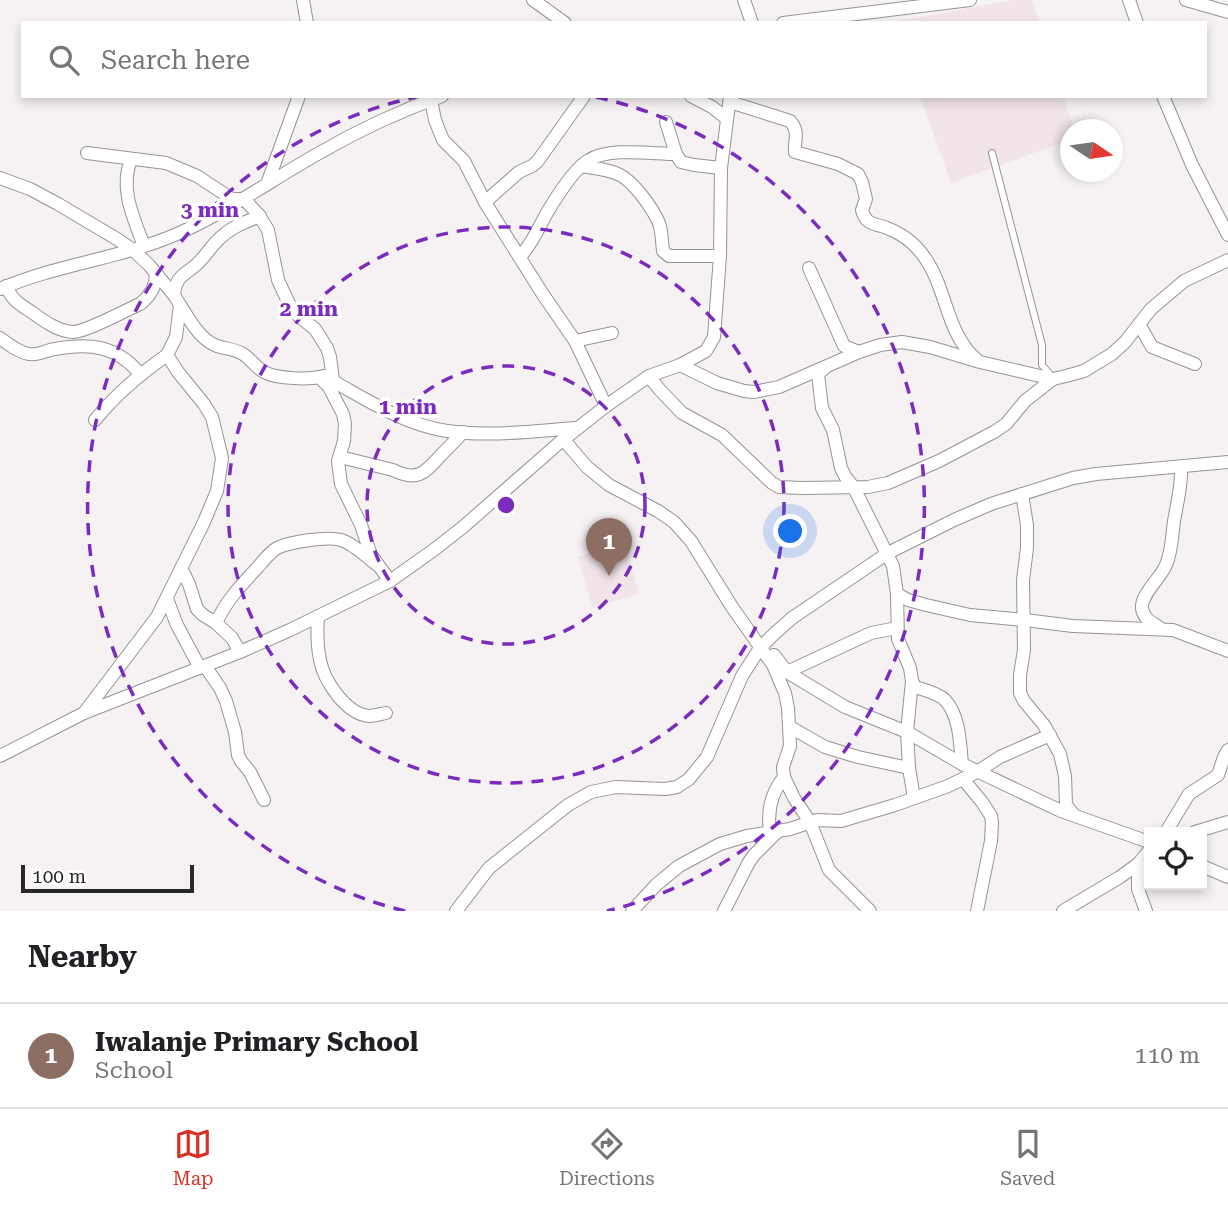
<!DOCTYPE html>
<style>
:root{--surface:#fff;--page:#f6f6f6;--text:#202124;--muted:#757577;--line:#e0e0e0;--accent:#d93025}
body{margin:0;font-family:"Roboto Serif",serif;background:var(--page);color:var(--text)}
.controls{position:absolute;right:21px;bottom:21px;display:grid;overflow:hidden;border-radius:0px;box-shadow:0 4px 10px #0003}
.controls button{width:63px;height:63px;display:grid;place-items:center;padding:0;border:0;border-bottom:2px solid var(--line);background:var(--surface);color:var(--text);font:35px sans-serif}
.compass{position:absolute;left:1060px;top:119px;width:63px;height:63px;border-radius:50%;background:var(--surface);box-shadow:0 4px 10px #0003;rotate:103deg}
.scale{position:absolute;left:21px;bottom:18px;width:173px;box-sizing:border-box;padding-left:7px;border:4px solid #292828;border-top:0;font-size:19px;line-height:24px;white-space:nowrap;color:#292828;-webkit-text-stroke:5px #fff;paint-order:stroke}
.you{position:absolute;left:791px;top:532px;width:24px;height:24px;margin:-18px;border:5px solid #fff;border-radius:50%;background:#1a73e8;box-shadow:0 0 0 10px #1a73e833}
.badge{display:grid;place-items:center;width:46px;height:46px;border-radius:50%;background:var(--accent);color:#fff;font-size:23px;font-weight:700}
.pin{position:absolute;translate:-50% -58px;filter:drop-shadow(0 2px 4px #0008)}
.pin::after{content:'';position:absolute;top:37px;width:24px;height:21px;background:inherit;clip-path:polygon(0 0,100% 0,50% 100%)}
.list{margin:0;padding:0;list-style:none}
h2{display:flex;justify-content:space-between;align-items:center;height:91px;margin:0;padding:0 28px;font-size:30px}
h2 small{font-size:23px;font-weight:400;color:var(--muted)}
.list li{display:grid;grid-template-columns:46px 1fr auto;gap:21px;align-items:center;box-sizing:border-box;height:105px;padding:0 28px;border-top:2px solid var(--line)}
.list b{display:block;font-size:26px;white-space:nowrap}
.list p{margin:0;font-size:23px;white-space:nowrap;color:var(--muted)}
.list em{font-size:23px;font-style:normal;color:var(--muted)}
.icon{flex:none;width:38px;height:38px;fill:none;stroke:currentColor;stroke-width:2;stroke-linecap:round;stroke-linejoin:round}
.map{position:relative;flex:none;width:1228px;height:911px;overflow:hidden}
.search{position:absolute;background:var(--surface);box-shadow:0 4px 10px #0003;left:21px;right:21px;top:21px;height:77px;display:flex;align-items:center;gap:18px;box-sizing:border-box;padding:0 24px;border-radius:0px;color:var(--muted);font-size:26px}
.sheet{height:196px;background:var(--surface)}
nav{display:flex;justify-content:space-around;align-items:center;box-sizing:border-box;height:98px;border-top:2px solid var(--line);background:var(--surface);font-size:19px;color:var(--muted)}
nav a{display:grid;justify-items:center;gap:4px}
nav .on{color:var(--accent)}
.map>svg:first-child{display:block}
.built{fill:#f1e5ea}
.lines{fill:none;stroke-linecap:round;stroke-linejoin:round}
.lane-casing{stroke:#969394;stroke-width:8}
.street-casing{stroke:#969394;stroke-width:14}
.lane{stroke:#fff;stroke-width:6}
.street{stroke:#fff;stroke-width:12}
.ring{fill:none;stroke:#7b2cbf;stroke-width:3.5;stroke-dasharray:12 9}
.centre{fill:#7b2cbf;stroke:#fff;stroke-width:3.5}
.ring-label{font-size:21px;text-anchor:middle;font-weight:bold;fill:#7b2cbf;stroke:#fff;stroke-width:7;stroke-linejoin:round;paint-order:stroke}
</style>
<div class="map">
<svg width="1228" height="911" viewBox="0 0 1228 911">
<rect width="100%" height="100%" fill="#f6f2f3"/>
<g class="built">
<polygon points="1013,0 1032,0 1040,23 893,22"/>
<polygon points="920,96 1063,96 1074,129 1070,130 1070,140 951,183"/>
<polygon points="625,544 639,594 592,607 578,557"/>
</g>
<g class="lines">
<g class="lane-casing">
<polyline id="lane" points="992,153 1042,345 1042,365 1052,377"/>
</g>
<g class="street-casing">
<g id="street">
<polyline points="303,0 307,23"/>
<polyline points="533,0 565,23"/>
<polyline points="744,0 752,23"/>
<polyline points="1129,0 1137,23"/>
<polyline points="1186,0 1228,12"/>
<polyline points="783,23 970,0"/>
<polyline points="691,96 712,107 726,118"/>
<polyline points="1163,96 1192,165 1228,235"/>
<polyline points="431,100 435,120 443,140 464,161 486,204 542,293 575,341 606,406"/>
<path d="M730 102 790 121C800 132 794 140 795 152L838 164 858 174 862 182 866 199 862 210C863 214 864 217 867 220 871 225 881 225 887 228 903 234 915 243 925 258 947 289 946 333 976 359"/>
<polyline points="666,122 676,154 681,162 694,165 721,168"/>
<path d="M87 153 166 163 197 176 232 199H244L258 214 268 230 278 280 291 308 295 313 315 329 327 348 330 357 333 380 338 384C372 403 407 425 447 431 489 437 534 431 576 428"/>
<path d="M131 160C119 188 134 219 144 246"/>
<path d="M581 166C593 168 609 169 620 175 634 182 653 209 659 223 662 232 662 242 663 251L669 256H720"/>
<polyline points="0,178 30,189 58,204 117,239 133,250 149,265 174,295 180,305 176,337 167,355 178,372 204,404 212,417 222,458 217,491 204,522 157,617 84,713"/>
<polyline points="267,184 299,96"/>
<polyline points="485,202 519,172 532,166 537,162 584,96"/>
<path d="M520 257C534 241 538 228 548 211 557 196 575 168 589 160 610 147 652 154 676 154"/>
<polyline points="809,268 844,346 859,352"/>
<path d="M6 286C13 302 20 304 33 313 45 322 58 331 73 332 86 332 126 310 140 304 149 297 156 287 156 274"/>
<path d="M0 289C62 262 131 258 192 227 237 205 278 176 321 152 359 130 400 111 442 96"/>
<path d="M174 295C176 276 183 276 196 265 204 258 210 248 217 241 229 228 245 222 260 216"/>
<path d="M180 305C190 320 199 339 217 346 226 349 235 349 243 354 251 359 256 368 264 372 277 379 310 380 324 376"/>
<polyline points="1139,324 1152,347 1195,364"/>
<path d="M0 338C8 344 18 352 29 354 38 356 46 350 55 349 90 343 116 345 140 374"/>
<polyline points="575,341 612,333"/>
<polyline points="680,365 717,383 744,391 754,392 779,387 859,352 880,345 902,342 930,347 980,362 1053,379 1066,376 1084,371 1112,354 1125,342 1151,309 1184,281 1228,260"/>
<polyline points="825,368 818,374 822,408 833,430 841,468 845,476 854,488 893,566 897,594 898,639 910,668 912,681 907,732 909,768 914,798"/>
<polyline points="649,376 659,389 682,413 722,435 772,483 779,487 801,488 868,487 888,483 939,461 994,432 1006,424 1025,401 1053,379"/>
<polyline points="319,377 329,387 343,414 345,424 344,441 338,461 341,484 361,525 371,555 390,581"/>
<path d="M95 420C116 394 140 374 167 355"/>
<polyline points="563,439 587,467 609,485 658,511 674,522 691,541 732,607 773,665 785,693 788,708 790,746 783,767 784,777 794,798 810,822 829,870 870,911"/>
<path d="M340 457 393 470C419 483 426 471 442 454 449 447 456 440 463 432"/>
<polyline points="1022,494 1027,525 1027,548 1023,580 1024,650 1020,675 1020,693 1024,701 1044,725 1060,754 1065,776 1066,805 1074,815"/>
<polyline points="181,568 189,584 197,609 203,615 216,623 232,638 240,652"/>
<polyline points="897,594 908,600 926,605 970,615 1025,620 1073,626 1173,630 1228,651"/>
<polyline points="167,599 177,625 200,668"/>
<path d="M318 616C317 630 317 646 320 660 324 681 346 714 369 716 374 716 381 714 386 713"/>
<path d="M216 623C226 601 241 585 258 567 264 560 269 553 277 548 289 542 327 536 341 540 352 543 367 557 376 564"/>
<path d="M1160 628C1153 623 1143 619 1142 608 1141 594 1160 579 1166 565 1172 551 1172 536 1174 521 1177 503 1182 486 1181 467"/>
<polyline points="774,655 787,672 845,707 907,732 962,764 1061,811 1149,842"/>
<polyline points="205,666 220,688 226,701 235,732 238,755 241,761 250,772 264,800"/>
<polyline points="787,672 871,633 897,628"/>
<path d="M912 681 915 687C924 690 938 693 945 700 960 716 960 744 962 764"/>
<polyline points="790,727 825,747 858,757 909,768"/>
<polyline points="0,756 84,713 240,652 290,630 390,581 435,549 463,527 559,443 606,406 649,376 680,365 706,351 714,337 720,256 721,168 730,96"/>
<polyline points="963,779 982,802 991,816 992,823 991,841 977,911"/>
<polyline points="1166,832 1189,794 1218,775 1224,757 1228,750"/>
<polyline points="1195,832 1228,822"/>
<polyline points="1138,864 1138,889 1146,911"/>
<polyline points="1202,866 1228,877"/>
<polyline points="456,911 489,868 568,805 591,792 616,787 665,789 677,787 689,779 707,757 742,676 760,648 774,634 792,618 888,553 954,520 991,504 1073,478 1096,474 1228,462"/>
<polyline points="632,911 656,885 679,866 720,844 747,836 790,829 817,820 841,821 895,805 948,786 977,772 1000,757 1050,735"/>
<path d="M724 911 749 862 755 854 777 832 770 830C767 810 772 792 784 777"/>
<polyline points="1063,911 1120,877 1138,864 1149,851"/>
</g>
</g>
<use href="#lane" class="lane"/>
<use href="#street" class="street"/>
</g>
<g class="ring">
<circle cx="506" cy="505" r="139"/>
<circle cx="506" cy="505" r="278"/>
<path d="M405 911A418 418 0 0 1 416 97M596 97A418 418 0 0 1 607 911"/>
</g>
<circle cx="506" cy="505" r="10" class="centre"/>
<g class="ring-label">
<text x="210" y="217">3 min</text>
<text x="309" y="316">2 min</text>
<text x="408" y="414">1 min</text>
</g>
</svg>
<div class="controls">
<button><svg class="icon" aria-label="locate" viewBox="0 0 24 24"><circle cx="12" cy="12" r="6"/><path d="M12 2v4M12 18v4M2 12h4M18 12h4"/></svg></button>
</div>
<svg class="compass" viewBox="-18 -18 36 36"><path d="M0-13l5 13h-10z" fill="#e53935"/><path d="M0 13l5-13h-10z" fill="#757577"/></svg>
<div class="scale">100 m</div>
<div class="you"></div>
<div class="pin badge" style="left:609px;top:576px;background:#8d6e63">1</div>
<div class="search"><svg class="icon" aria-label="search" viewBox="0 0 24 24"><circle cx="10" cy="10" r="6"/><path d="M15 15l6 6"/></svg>Search here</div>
</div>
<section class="sheet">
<h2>Nearby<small></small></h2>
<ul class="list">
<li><span class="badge" style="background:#8d6e63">1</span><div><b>Iwalanje Primary School</b><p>School</p></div><em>110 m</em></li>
</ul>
</section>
<nav>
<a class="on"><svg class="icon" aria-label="map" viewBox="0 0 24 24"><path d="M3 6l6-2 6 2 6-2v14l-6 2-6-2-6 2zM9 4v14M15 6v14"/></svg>Map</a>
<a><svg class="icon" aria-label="directions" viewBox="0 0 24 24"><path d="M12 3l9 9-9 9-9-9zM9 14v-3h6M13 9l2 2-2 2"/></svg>Directions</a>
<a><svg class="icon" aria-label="saved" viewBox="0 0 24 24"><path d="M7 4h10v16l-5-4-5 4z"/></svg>Saved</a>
</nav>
